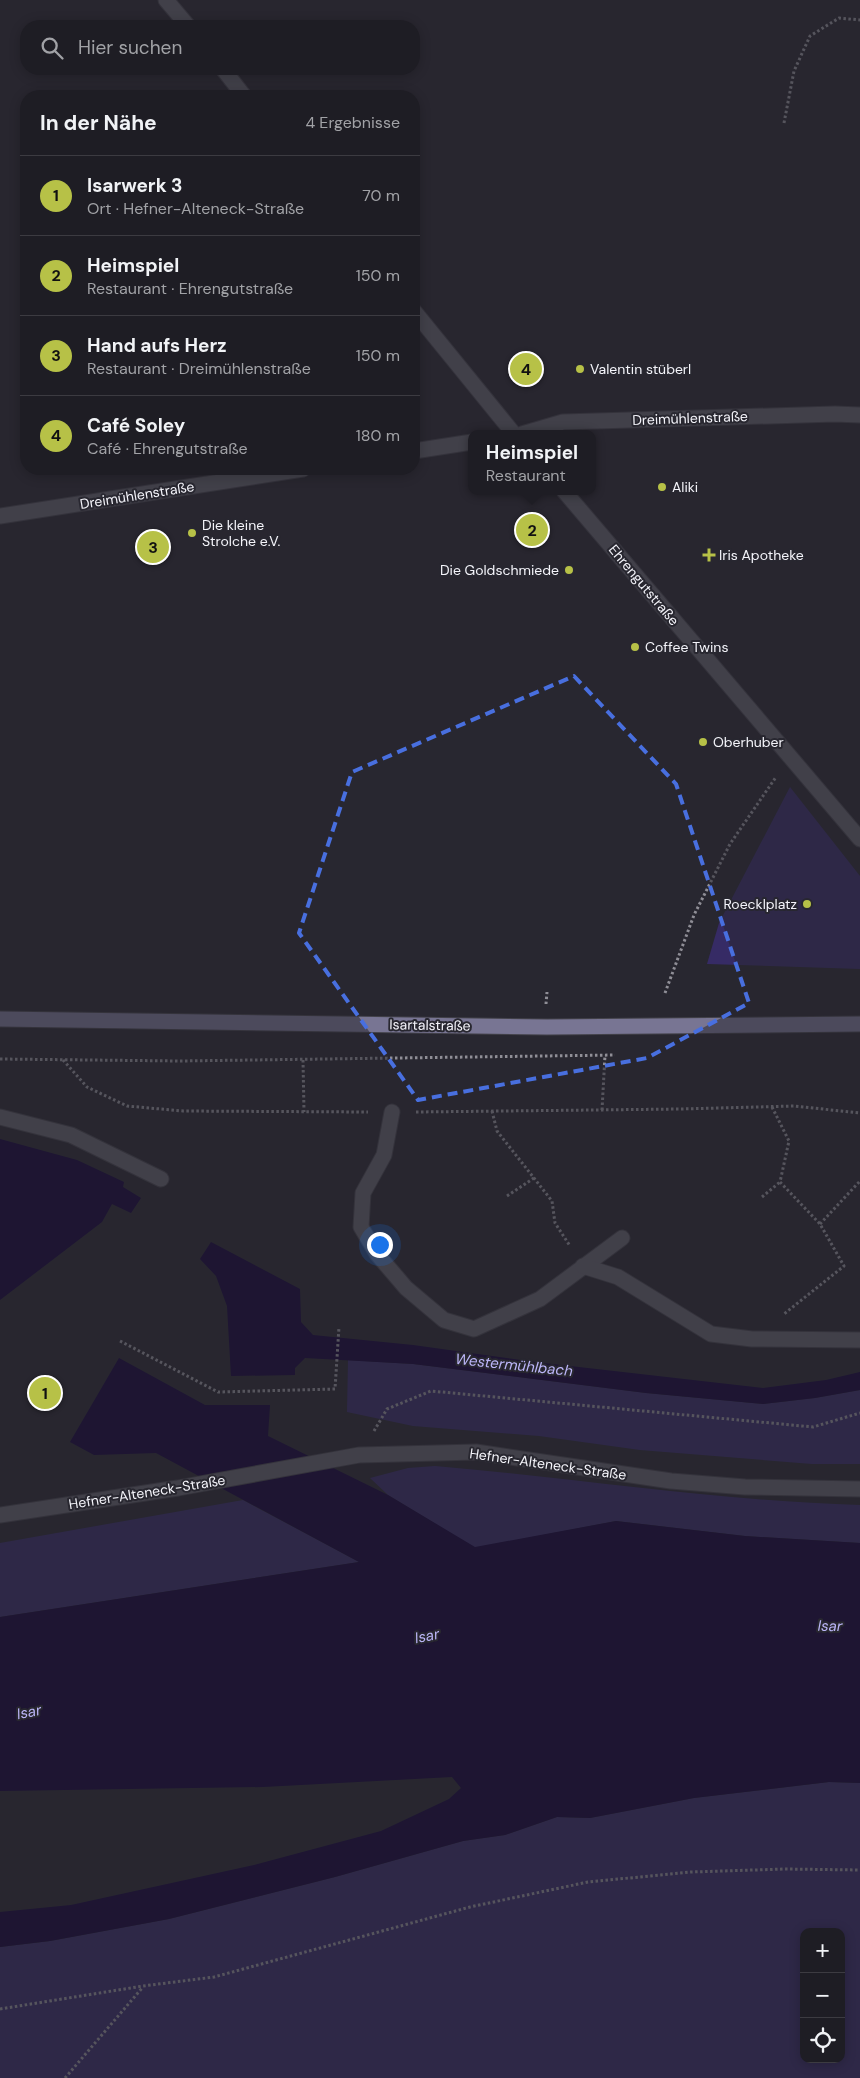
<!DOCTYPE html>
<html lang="de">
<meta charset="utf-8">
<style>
:root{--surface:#1e1d24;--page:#26262c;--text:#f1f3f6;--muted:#a1a2a6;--line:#3c3b41;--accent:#b7c147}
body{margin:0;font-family:"DM Sans",sans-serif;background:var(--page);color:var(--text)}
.controls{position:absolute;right:15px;bottom:15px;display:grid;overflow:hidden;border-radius:10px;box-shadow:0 2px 12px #0003}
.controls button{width:45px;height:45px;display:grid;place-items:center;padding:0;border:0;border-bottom:1px solid var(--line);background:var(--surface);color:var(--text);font:25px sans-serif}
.you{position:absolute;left:379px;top:1244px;width:18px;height:18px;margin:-12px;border:4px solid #fff;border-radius:50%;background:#1a73e8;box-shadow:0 0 0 8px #1a73e833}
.badge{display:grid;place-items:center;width:32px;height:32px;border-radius:50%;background:var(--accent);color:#111;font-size:16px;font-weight:700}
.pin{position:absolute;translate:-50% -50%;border:2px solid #fff;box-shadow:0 1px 5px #0006}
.popup{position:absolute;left:468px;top:430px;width:128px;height:65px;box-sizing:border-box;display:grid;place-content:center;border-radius:10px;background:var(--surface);filter:drop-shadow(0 1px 4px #0005);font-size:16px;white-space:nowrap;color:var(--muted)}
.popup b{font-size:19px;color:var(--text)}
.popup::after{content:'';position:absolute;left:50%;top:100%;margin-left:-10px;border:10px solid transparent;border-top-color:var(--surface)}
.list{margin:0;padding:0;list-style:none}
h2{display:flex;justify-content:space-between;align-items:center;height:65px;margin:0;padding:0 20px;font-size:21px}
h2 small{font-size:16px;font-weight:400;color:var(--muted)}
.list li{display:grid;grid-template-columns:32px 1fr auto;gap:15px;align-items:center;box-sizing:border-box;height:80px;padding:0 20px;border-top:1px solid var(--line)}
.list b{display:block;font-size:19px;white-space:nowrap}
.list p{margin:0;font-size:16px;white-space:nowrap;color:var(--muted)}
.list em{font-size:16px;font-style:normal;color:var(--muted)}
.icon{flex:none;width:28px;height:28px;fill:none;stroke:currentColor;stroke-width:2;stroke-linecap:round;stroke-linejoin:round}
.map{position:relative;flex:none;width:860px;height:2078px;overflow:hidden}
.search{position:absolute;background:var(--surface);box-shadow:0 2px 12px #0003;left:20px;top:20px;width:400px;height:55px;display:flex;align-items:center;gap:12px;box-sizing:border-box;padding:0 18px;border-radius:20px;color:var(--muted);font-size:19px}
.panel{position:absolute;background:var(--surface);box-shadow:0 2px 12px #0003;left:20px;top:90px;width:400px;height:385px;border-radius:20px}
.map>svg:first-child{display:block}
.green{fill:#362b65;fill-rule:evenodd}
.water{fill:#120037}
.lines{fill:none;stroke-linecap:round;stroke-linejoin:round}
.lane-casing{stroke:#43424a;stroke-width:17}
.street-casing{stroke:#43424a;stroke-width:17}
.secondary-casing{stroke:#43424a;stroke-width:17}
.path{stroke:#8f8e96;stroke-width:3;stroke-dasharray:2.5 2.5;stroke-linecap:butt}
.lane{stroke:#605f69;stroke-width:15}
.street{stroke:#605f69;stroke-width:15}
.secondary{stroke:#787593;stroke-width:15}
.marked{fill:none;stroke:#486fdf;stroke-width:4;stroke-dasharray:10 6;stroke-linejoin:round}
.poi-dot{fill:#b7c147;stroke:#282730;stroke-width:2}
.labels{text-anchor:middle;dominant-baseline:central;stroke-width:4;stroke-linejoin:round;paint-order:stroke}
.poi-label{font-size:14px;fill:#f4f4fa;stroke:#282730;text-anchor:start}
.street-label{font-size:14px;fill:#f4f4fa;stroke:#282730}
.water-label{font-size:15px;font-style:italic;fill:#bbb5f7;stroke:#282730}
</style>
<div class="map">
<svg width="860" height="2078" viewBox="0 0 860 2078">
<rect width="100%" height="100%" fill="#282730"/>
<g class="green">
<polygon points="790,787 860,876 860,969 707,964 719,923"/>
<polygon points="348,1360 413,1364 646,1393 763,1404 815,1398 860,1390 860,1464 812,1464 640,1450 539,1436 413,1426 347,1412"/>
<path d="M435 1466C576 1478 718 1501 860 1505V1543L745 1536 616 1521 475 1548 388 1495 370 1478 408 1468Z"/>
<polygon points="243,1500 359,1562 0,1617 0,1543"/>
<path d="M829 1782 860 1783V2078H0V1947L50 1941 169 1919 335 1877 463 1841 505 1835 557 1817 590 1818 694 1798ZM804 1932H841V2059H804Z"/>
</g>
<g class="water">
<polygon points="0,1139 77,1160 124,1182 123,1187 141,1198 131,1213 112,1204 102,1222 0,1300"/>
<polygon points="211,1242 300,1289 301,1322 313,1335 413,1345 535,1362 763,1388 826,1380 860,1372 860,1390 815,1398 763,1404 646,1393 413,1364 305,1358 295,1368 295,1375 231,1376 227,1306 216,1276 200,1259"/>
<polygon points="119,1358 205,1405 270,1405 268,1436 388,1495 475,1547 616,1521 745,1536 860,1543 860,1783 829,1782 694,1798 590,1818 557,1817 505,1835 463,1841 335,1877 169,1919 50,1941 0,1947 0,1912 71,1905 254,1865 381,1831 449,1799 461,1788 452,1777 263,1787 0,1791 0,1617 359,1562 156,1453 94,1455 70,1442"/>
</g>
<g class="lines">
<g class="lane-casing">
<g id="lane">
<polyline points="392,1112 384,1155 363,1193 361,1227 377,1254 406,1288 444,1320 474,1329 540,1299 622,1238"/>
<polyline points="0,1117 71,1135 161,1179"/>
<polyline points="583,1266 618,1277 711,1334 752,1339 860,1340"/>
</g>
</g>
<g class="street-casing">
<g id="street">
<polyline points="166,0 188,26"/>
<polyline points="223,69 244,96"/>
<polyline points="414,311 514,434"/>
<polyline points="522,434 563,422 835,414 860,415"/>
<polyline points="414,451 472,442"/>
<polyline points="564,491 860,839"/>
<polyline points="0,516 303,469"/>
<polyline points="0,1515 178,1488 359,1455 476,1452 671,1481 745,1487 860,1489"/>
</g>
</g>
<g class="secondary-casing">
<polyline id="secondary" points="0,1019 547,1027 860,1024"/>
</g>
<g class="path">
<polyline points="784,123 794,71 810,36 839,18 860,20"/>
<polyline points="665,993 694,915 730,844 776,777"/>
<polyline points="546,1004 547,992"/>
<polyline points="0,1059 179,1061 615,1055"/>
<polyline points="63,1060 87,1087 127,1106 183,1111 368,1112"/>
<polyline points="303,1060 304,1112"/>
<polyline points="772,1107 789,1141 780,1182 820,1224 844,1266 784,1314"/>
<polyline points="602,1110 605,1055"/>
<polyline points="492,1111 497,1131 552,1201 555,1223 570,1246"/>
<polyline points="416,1112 681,1109 794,1106 860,1113"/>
<polyline points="507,1196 534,1178"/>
<polyline points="762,1197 780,1182"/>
<polyline points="820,1224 860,1181"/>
<polyline points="120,1341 218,1392 335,1389 339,1327"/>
<polyline points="374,1431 387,1409 431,1391 813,1427 860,1413"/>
<polyline points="0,2009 143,1986 214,1977 470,1907 588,1882 691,1872 785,1869 860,1870"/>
<polyline points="65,2078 143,1987"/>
</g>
<use href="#lane" class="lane"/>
<use href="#street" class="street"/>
<use href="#secondary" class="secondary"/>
</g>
<path d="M0 0H860V2078H0ZM574 676 676 784 749 1003 647 1058 418 1100 299 933 352 772Z" fill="#282730" fill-opacity=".55" fill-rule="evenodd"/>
<path class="marked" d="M574 676 676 784 749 1003 647 1058 418 1100 299 933 352 772Z"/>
<g class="poi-dot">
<circle cx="580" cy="369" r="5"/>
<circle cx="662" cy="487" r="5"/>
<circle cx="192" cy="533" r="5"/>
<path d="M706.5 547.5h5v5h5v5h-5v5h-5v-5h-5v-5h5z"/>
<circle cx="569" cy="570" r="5"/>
<circle cx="635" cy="647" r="5"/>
<circle cx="703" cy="742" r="5"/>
<circle cx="807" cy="904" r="5"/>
</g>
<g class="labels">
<g class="poi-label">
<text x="590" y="369">Valentin stüberl</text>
<text x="672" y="487">Aliki</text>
<text x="202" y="525">Die kleine<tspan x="202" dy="16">Strolche e.V.</tspan></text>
<text x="719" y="555">Iris Apotheke</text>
<text x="559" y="570" text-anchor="end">Die Goldschmiede</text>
<text x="645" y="647">Coffee Twins</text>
<text x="713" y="742">Oberhuber</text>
<text x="797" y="904" text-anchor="end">Roecklplatz</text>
</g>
<g class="street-label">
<text transform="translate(690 418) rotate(-2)">Dreimühlenstraße</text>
<text transform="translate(137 495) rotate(-9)">Dreimühlenstraße</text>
<text transform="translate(644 585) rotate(50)">Ehrengutstraße</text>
<text transform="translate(430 1025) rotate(1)">Isartalstraße</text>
<text transform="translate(548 1464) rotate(8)">Hefner-Alteneck-Straße</text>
<text transform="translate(147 1492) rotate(-9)">Hefner-Alteneck-Straße</text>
</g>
<g class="water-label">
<text transform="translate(514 1365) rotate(6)">Westermühlbach</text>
<text transform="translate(830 1626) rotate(1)">Isar</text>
<text transform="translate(427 1636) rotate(-11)">Isar</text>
<text transform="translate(29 1712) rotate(-11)">Isar</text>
</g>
</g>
</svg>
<div class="controls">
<button>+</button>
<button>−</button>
<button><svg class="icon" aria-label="locate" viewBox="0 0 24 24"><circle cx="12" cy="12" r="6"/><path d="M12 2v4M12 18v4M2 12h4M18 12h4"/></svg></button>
</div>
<div class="you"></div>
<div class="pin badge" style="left:45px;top:1393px">1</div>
<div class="pin badge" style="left:532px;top:530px">2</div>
<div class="popup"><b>Heimspiel</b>Restaurant</div>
<div class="pin badge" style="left:153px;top:547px">3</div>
<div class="pin badge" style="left:526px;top:369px">4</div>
<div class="search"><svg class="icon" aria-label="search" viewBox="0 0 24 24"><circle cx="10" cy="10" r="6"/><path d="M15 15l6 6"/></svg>Hier suchen</div>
<section class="panel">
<h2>In der Nähe<small>4 Ergebnisse</small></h2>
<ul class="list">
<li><span class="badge">1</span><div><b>Isarwerk 3</b><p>Ort · Hefner-Alteneck-Straße</p></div><em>70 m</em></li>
<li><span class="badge">2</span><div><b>Heimspiel</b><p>Restaurant · Ehrengutstraße</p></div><em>150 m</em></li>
<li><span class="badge">3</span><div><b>Hand aufs Herz</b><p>Restaurant · Dreimühlenstraße</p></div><em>150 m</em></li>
<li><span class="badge">4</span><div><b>Café Soley</b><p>Café · Ehrengutstraße</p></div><em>180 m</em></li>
</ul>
</section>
</div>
